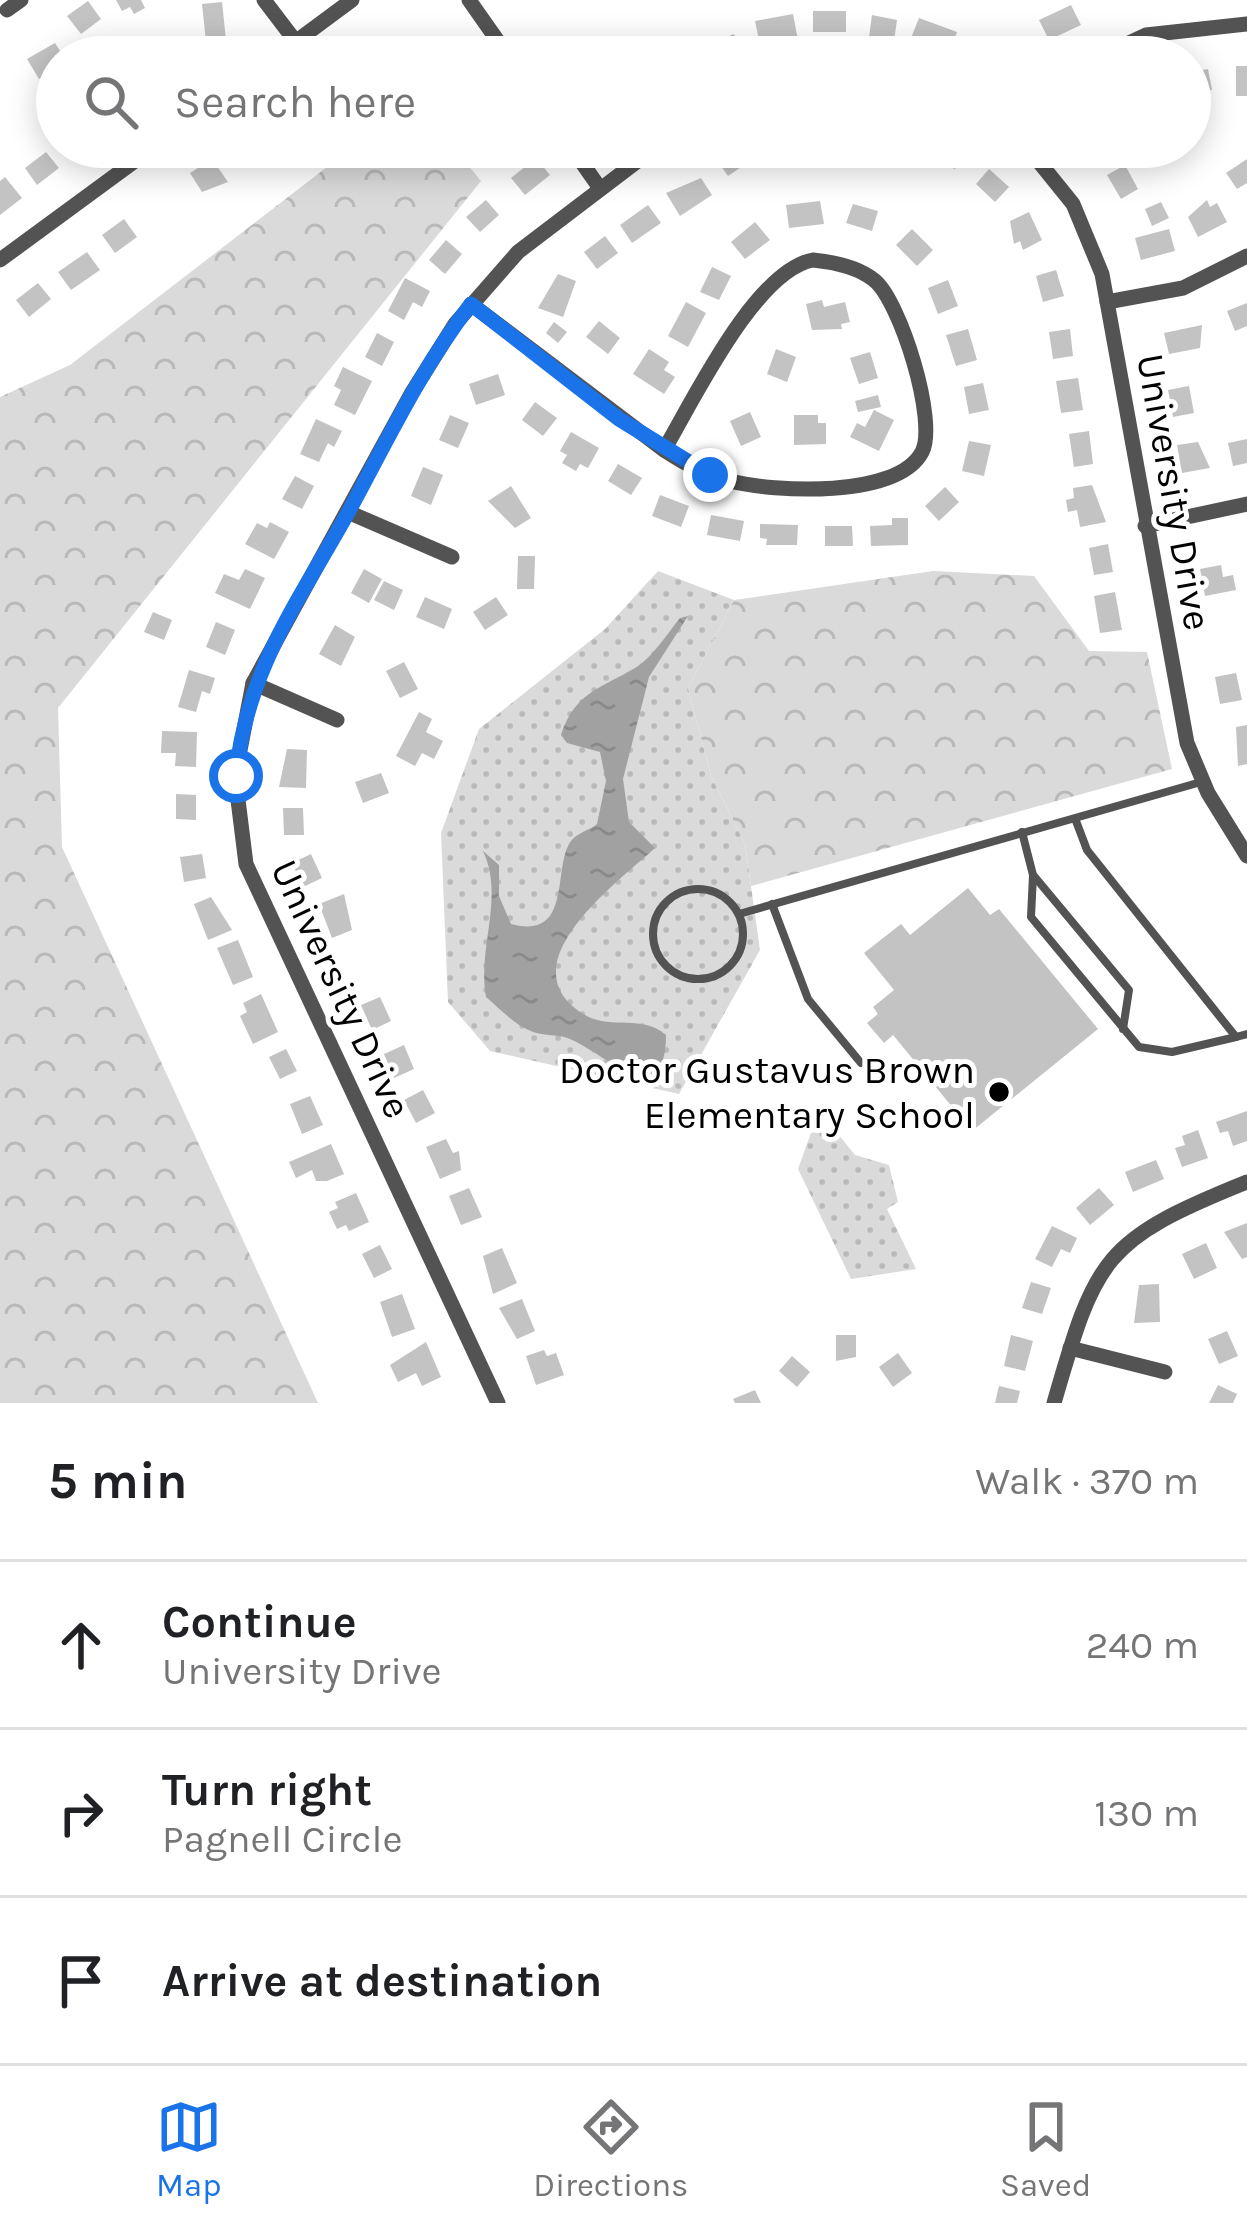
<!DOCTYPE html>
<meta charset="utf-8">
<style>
:root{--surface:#fff;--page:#f6f6f6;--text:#202124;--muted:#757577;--line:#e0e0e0;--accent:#1a73e8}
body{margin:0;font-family:Karla,sans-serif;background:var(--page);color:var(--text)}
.stop{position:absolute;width:36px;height:36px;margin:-27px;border:9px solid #1a73e8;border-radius:50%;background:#fff}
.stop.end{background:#1a73e8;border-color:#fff;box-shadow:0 3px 12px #0008}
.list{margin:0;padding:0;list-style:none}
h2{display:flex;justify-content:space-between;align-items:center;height:156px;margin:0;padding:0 48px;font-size:51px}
h2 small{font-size:39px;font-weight:400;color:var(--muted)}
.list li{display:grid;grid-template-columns:78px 1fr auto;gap:36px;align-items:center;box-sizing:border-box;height:168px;padding:0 48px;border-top:3px solid var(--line)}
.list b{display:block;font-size:45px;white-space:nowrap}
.list p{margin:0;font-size:39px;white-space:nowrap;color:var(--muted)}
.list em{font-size:39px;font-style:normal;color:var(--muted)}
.icon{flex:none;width:66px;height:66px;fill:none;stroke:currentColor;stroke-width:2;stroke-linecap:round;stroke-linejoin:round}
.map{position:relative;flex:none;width:1247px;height:1403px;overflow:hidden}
.search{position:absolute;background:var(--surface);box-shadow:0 6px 30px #0003;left:36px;right:36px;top:36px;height:132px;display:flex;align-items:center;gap:30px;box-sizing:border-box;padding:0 42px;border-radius:66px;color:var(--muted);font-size:45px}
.sheet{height:660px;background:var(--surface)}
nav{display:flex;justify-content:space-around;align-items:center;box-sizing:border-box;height:168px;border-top:3px solid var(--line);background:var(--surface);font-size:33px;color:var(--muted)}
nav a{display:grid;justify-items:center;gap:6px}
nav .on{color:var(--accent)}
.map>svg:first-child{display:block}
.forest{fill:url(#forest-crowns)}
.park{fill:url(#park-dots)}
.water{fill:url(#water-ripples)}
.building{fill:#c3c3c3}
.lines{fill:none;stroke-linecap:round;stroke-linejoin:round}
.lane{stroke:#535353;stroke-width:8}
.street{stroke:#535353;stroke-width:15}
.route{stroke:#1a73e8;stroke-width:15}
.poi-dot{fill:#000;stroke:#fff;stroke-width:4.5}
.labels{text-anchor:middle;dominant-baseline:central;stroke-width:10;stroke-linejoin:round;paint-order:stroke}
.street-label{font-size:39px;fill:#000;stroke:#fff}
.poi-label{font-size:39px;fill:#000;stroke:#fff;text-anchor:end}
</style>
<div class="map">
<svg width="1247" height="1403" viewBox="0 0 1247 1403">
<defs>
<pattern id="forest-crowns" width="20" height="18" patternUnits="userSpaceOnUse" patternTransform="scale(3)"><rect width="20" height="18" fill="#dadada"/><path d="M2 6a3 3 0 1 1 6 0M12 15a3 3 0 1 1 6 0" fill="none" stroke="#b9b9b9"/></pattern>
<pattern id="park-dots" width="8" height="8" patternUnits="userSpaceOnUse" patternTransform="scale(3)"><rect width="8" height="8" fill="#dadada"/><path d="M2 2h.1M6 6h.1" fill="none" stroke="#b9b9b9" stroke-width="1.8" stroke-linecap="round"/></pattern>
<pattern id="water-ripples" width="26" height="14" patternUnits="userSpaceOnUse" patternTransform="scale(3)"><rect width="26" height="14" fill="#a1a1a1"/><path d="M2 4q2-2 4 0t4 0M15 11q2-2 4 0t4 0" fill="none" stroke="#898989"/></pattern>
</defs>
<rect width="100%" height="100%" fill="#fff"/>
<g class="forest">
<polygon points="353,147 453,147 481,181 58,708 62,847 318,1403 0,1403 0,397 70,365"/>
<polygon points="933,571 1034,576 1089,651 1147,652 1172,769 751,886 745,844 711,776 688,688 734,600"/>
</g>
<g class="park">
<polygon points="658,571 734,600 688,688 711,776 745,844 760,950 679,1094 490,1051 448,1002 441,833 479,729 605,629"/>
<polygon points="834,1129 855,1155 889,1165 898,1202 887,1209 916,1269 851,1279 798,1169 811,1133"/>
</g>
<path class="water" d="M688 616 649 677 623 779 629 822 655 848C617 883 503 966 585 1015 611 1030 642 1014 666 1035 666 1117 601 1051 570 1039 559 1034 544 1036 533 1032 515 1025 500 1009 486 997 477 948 505 897 483 851L499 865V896L511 924C570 940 554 875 568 846 574 833 587 832 597 824L606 781 600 752 567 743 561 735C574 693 601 688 635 668 652 658 667 634 680 618Z"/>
<g class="building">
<polygon points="116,0 141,0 145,8 134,14 130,7 122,11"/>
<polygon points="88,1 101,19 81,34 67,16"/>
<polygon points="222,2 226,40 206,42 202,4"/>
<polygon points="1071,5 1081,25 1049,40 1039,20"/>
<rect x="813" y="11" width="33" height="21"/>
<polygon points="793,14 798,40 759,40 755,21"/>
<polygon points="872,15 897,20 894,41 869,37"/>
<polygon points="919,18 957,32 950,52 911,38"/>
<polygon points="734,34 741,53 714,57 709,44"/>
<polygon points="55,43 64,57 57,57 57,68 39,79 27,59"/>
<rect x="1236" y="66" width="11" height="30"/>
<polygon points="1208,69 1212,90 1190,93 1190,72"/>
<polygon points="733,147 741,147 750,161 728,176 716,159"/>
<polygon points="928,147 957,147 963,150 955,169 924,156"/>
<polygon points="46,152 59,168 37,185 25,168"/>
<polygon points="536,158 550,175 525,195 511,178"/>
<polygon points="212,159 228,182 202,192 190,173"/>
<polygon points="1247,159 1247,183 1237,189 1226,173"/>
<polygon points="1125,165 1138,189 1121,199 1107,175"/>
<polygon points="989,169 1009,187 995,202 976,184"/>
<polygon points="5,177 22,198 0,215 0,181"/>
<polygon points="701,178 712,195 680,216 666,193"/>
<polygon points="486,200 499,215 480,232 466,217"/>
<polygon points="1207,200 1210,207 1217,203 1227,222 1198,237 1188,217"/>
<polygon points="820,201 824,224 789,228 786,205"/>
<polygon points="1161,202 1169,218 1152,226 1145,209"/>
<polygon points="853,204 878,211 872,231 846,223"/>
<polygon points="648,205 661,223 632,243 620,225"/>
<polygon points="1029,212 1042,240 1023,250 1020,241 1014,244 1010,221"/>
<polygon points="124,219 137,237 115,253 102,235"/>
<polygon points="755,222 770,240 745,259 731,242"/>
<polygon points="912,229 933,250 917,266 896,245"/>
<polygon points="1169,229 1175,251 1141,260 1135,238"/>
<polygon points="605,236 618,253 597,269 584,252"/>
<polygon points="446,240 462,254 445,274 429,260"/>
<polygon points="87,252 100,270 71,290 58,272"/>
<polygon points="712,267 731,276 719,300 700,292"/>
<polygon points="1056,270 1064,296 1043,302 1036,276"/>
<polygon points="558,274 576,281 563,317 538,308"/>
<polygon points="405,278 430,291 422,307 413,302 404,320 388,311"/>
<polygon points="948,280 958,306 938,314 928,288"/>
<polygon points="38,283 51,299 29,317 16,300"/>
<polygon points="822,300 824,307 845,302 850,322 841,324 842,329 812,330 806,304"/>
<polygon points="686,302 706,313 688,347 668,336"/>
<polygon points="1247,303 1247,326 1235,331 1227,311"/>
<polygon points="599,321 620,338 608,354 586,337"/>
<polygon points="554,322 567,332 558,343 546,333"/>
<polygon points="1202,325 1200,348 1169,354 1164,333"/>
<polygon points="968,329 977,360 956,366 946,335"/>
<polygon points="1070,329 1073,356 1053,359 1049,332"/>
<polygon points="377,333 394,342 382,366 365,357"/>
<polygon points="649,349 669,362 664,370 675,377 664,394 633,374"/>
<polygon points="776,349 796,357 787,382 767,374"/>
<polygon points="870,352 878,378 859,384 850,358"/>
<polygon points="343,367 372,381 355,415 334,405 341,390 334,386"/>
<polygon points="498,374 505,395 476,405 469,384"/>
<polygon points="1078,378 1083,410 1061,413 1056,381"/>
<polygon points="983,383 989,410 969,414 964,387"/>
<polygon points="1189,386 1194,413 1173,417 1168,390"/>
<polygon points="878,395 881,407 858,412 855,401"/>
<polygon points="535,402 557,418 543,436 522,420"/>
<polygon points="874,410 894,420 879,451 850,437 857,423 865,427"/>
<polygon points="750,412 761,437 741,446 730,421"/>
<polygon points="450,415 469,423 458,448 439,440"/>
<polygon points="794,415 818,415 818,423 826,423 826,444 794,445"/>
<polygon points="316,419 342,431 334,447 328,443 319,462 300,454"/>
<polygon points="1089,431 1093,464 1074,467 1069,434"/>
<polygon points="571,432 599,448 588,468 580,464 576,471 562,463 567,455 560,451"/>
<polygon points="1247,439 1247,463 1233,466 1228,443"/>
<polygon points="969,441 991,445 984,476 962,471"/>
<polygon points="1198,442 1210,468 1182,473 1177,445"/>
<polygon points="618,464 642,478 631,495 608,481"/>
<polygon points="423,467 443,475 431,505 411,496"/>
<polygon points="295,476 314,486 302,509 282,499"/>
<polygon points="1092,485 1106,522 1080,527 1077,510 1068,512 1066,500 1074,498 1073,488"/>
<polygon points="511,486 531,518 515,528 488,501"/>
<polygon points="945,487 959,502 939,521 925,506"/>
<polygon points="660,495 689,506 681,527 652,516"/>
<polygon points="711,515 744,521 740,541 707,535"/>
<polygon points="892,518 908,518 908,545 871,546 870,526 892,525"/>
<polygon points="270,522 289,532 274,559 245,544 257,523 267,528"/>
<polygon points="760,524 798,525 797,545 766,545 767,539 760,538"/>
<polygon points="825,526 852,526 853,546 825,546"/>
<polygon points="1108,544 1113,572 1094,575 1089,548"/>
<polygon points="518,556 535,556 534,589 517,589"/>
<polygon points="1221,565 1223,577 1233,575 1236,590 1205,596 1200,569"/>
<polygon points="245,569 265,578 250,609 215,593 224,574 239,580"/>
<polygon points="364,569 382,579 369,603 351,593"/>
<polygon points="384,581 403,590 394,610 374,600"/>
<polygon points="1115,592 1122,630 1100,633 1094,596"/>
<polygon points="425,597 452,609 444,629 416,617"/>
<polygon points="496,597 508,615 485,630 473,612"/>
<polygon points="153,612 172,620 164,640 144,632"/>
<polygon points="216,622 235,630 225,655 206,647"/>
<polygon points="335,625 355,637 341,666 319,654"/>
<polygon points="404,662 418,689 400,698 386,671"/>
<polygon points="189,670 215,678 210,694 202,691 196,712 178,707"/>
<polygon points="1236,673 1242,700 1220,704 1215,677"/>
<polygon points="419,712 432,719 426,732 443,741 434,759 422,753 415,766 396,756"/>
<polygon points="1247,725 1247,764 1238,766 1236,727"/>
<polygon points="162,731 197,732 196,767 175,766 176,753 161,753"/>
<polygon points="287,749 307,750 306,788 279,787"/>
<polygon points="381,773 389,793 363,803 355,782"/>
<polygon points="176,794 196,795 196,820 176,819"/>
<polygon points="283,808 303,808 304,835 284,835"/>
<polygon points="202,854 206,878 184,882 180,857"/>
<polygon points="311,854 322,878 303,887 292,863"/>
<polygon points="968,888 990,915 999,909 1098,1029 972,1131 893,1035 884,1043 867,1023 878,1014 873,1007 894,990 864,953 901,924 910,935"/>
<polygon points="344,894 352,930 332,938 319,904"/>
<polygon points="211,897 232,930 208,940 194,904"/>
<polygon points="238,940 253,977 233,985 217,948"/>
<polygon points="261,994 278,1032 253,1044 240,1016 247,1012 243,1003"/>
<polygon points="380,997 391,1021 372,1030 361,1005"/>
<polygon points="404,1045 414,1069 394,1078 384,1054"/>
<polygon points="286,1049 297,1071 280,1079 269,1057"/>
<polygon points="423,1090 435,1113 416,1123 404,1100"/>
<polygon points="310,1096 323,1125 302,1134 290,1104"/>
<polygon points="1247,1111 1247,1141 1233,1146 1228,1131 1220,1133 1216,1122"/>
<polygon points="1198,1130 1208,1158 1182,1167 1175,1148 1185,1145 1182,1136"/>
<polygon points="446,1139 453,1153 459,1151 461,1170 440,1179 426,1147"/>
<polygon points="331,1144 344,1174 327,1181 316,1181 312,1170 296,1178 289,1162"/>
<polygon points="1156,1160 1164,1179 1133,1192 1125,1172"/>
<polygon points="469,1188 482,1217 461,1225 449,1196"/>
<polygon points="1099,1188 1114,1205 1090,1225 1076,1208"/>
<polygon points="356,1193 369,1222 349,1231 346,1225 337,1229 329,1212 338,1208 335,1202"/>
<polygon points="1247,1223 1247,1257 1242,1259 1224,1232"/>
<polygon points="1052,1226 1077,1238 1070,1253 1061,1249 1052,1267 1035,1259"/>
<polygon points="1206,1243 1217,1268 1194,1279 1182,1254"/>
<polygon points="380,1245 392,1269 374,1278 362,1254"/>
<polygon points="502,1248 517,1283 493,1294 483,1256"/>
<polygon points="1031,1282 1051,1288 1042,1314 1022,1308"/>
<polygon points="1159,1284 1160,1322 1134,1323 1139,1285"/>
<polygon points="402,1294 415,1329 392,1337 380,1302"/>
<polygon points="522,1299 535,1331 517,1339 499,1308"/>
<polygon points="1227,1331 1238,1356 1219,1364 1208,1339"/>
<polygon points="836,1335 856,1335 856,1357 836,1361"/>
<polygon points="1011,1335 1033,1341 1025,1371 1004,1366"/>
<polygon points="426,1342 441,1377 422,1386 416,1373 398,1382 390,1365"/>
<polygon points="544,1350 547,1356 556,1353 564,1375 536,1385 526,1356"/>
<polygon points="898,1353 912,1373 893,1387 879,1367"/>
<polygon points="792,1356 810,1372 797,1387 779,1371"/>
<polygon points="1218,1385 1237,1394 1233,1403 1209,1403"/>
<polygon points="999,1386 1020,1391 1017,1403 995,1403"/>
<polygon points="755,1390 761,1403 735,1403 733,1399"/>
</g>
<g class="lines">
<g class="lane">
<polyline points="1076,821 1087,850 1236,1037 1247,1034"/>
<polyline points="1022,832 1033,875 1031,917 1139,1047 1172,1052 1236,1037"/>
<polyline points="1034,876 1129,990 1123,1029"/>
<circle cx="698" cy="934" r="45"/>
<polyline points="772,904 808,999 861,1063"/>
<polyline points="739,914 1201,782"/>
</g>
<g class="street">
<polyline points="264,0 296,42"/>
<polyline points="469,0 509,57"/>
<polyline points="7,10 21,0"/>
<polyline points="275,57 352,0"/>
<polyline points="1099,57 1146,35 1247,24"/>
<polyline points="571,147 599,187"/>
<polyline points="1027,147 1073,204 1102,274 1187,743 1208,793 1247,856"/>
<polyline points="0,260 154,147"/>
<path d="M813 260C833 262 858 267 874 280 900 300 938 422 922 452 897 499 774 492 730 481 706 476 684 463 664 450 694 399 755 271 813 260Z"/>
<polyline points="1107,302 1183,288 1247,256"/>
<polyline points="471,304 664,450"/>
<polyline points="348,512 452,557"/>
<polyline points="1145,526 1247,504"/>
<polyline points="253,683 337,720"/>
<polyline points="1070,1348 1165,1372"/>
<polyline points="498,1403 246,864 235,776 253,683 411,394 455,324 518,252 656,147"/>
<path d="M1054 1403C1096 1257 1103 1240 1247 1182"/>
</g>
</g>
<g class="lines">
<path class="route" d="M236 776C246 669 300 600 350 509 388 439 422 367 471 304L619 419 710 475"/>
</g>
<circle class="poi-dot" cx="999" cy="1092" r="12"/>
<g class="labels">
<g class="street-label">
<text transform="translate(1174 492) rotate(80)">University Drive</text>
<text transform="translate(341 989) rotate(65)">University Drive</text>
</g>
<g class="poi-label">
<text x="975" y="1070">Doctor Gustavus Brown<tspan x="975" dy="45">Elementary School</tspan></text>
</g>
</g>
</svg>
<div class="stop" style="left:236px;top:776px"></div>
<div class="stop end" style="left:710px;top:475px"></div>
<div class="search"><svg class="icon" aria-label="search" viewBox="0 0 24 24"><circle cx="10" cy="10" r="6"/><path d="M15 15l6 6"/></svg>Search here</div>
</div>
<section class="sheet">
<h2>5 min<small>Walk · 370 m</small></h2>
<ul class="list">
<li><svg class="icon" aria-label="ahead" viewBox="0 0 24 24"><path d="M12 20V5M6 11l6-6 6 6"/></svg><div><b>Continue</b><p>University Drive</p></div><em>240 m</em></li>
<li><svg class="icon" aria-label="right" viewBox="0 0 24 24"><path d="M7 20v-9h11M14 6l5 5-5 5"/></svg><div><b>Turn right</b><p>Pagnell Circle</p></div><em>130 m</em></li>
<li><svg class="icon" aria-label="arrive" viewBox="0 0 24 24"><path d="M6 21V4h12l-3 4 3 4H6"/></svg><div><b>Arrive at destination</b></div></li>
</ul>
</section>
<nav>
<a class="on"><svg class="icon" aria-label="map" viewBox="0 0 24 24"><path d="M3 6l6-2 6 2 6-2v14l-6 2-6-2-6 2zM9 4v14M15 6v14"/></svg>Map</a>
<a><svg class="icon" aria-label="directions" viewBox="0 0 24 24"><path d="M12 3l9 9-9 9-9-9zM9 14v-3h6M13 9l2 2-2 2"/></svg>Directions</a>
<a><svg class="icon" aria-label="saved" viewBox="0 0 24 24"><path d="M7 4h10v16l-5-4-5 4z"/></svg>Saved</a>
</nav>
